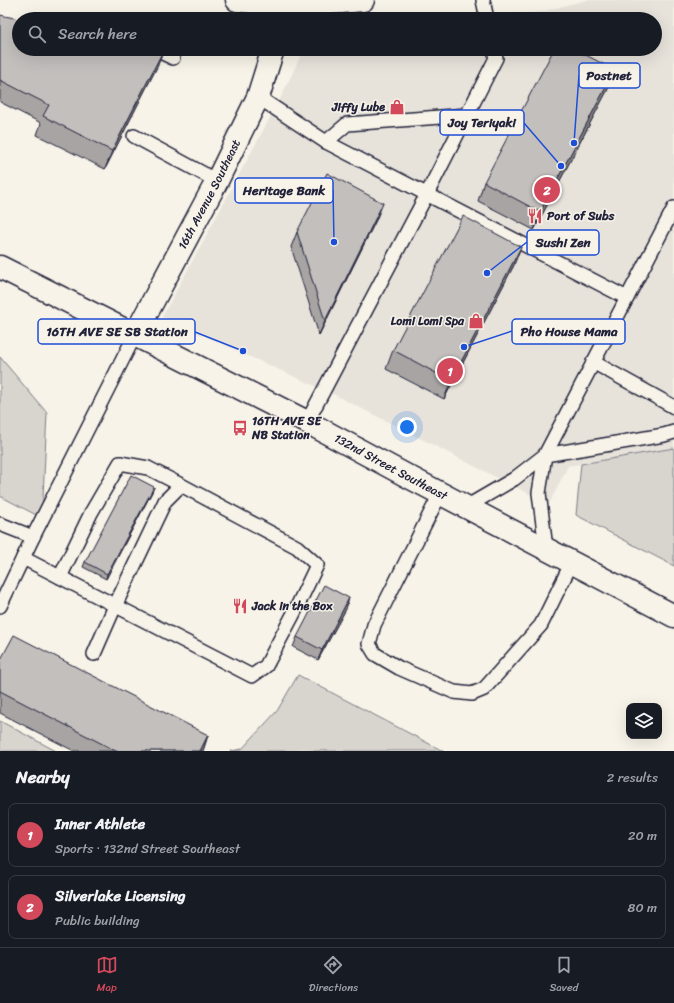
<!DOCTYPE html>
<meta charset="utf-8">
<style>
:root{--surface:#171b24;--page:#242831;--text:#f1f3f6;--muted:#9ea1a6;--line:#363941;--accent:#d1495b}
body{margin:0;font-family:Sriracha,sans-serif;background:var(--page);color:var(--text)}
.controls{position:absolute;right:12px;bottom:12px;display:grid;overflow:hidden;border-radius:8px;box-shadow:0 4px 16px #0002}
.controls button{width:36px;height:36px;display:grid;place-items:center;padding:0;border:0;border-bottom:1px solid var(--line);background:var(--surface);color:var(--text);font:20px sans-serif}
.you{position:absolute;left:407px;top:427px;width:14px;height:14px;margin:-10px;border:3px solid #fff;border-radius:50%;background:#1a73e8;box-shadow:0 0 0 6px #1a73e833}
.badge{display:grid;place-items:center;width:26px;height:26px;border-radius:50%;background:var(--accent);color:#fff;font-size:13px;font-weight:700}
.pin{position:absolute;translate:-50% -50%;border:2px solid #fff;box-shadow:0 1px 4px #0006}
.list{margin:0;padding:0;list-style:none}
h2{display:flex;justify-content:space-between;align-items:center;height:52px;margin:0;padding:0 16px;font-size:17px}
h2 small{font-size:13px;font-weight:400;color:var(--muted)}
.list li{display:grid;grid-template-columns:26px 1fr auto;gap:12px;align-items:center;box-sizing:border-box;height:64px;margin:0 8px 8px;padding:0 8px;border:1px solid var(--line);border-radius:8px}
.list b{display:block;font-size:15px;white-space:nowrap}
.list p{margin:0;font-size:13px;white-space:nowrap;color:var(--muted)}
.list em{font-size:13px;font-style:normal;color:var(--muted)}
.icon{flex:none;width:22px;height:22px;fill:none;stroke:currentColor;stroke-width:2;stroke-linecap:round;stroke-linejoin:round}
.map{position:relative;flex:none;width:674px;height:751px;overflow:hidden}
.search{position:absolute;background:var(--surface);box-shadow:0 4px 16px #0002;left:12px;right:12px;top:12px;height:44px;display:flex;align-items:center;gap:10px;box-sizing:border-box;padding:0 14px;border-radius:22px;color:var(--muted);font-size:15px}
.sheet{height:196px;background:var(--surface)}
nav{display:flex;justify-content:space-around;align-items:center;box-sizing:border-box;height:56px;border-top:1px solid var(--line);background:var(--surface);font-size:11px;color:var(--muted)}
nav a{display:grid;justify-items:center;gap:2px}
nav .on{color:var(--accent)}
.map>svg:first-child{display:block}
.built{fill:#e7e3db}
.green{fill:#d8d5cf;stroke:#7d7c85}
.lines{fill:none;stroke-linecap:round;stroke-linejoin:round}
.service-casing{stroke:#22223b;stroke-width:16}
.primary-casing{stroke:#22223b;stroke-width:25}
.service{stroke:#f7f3e8;stroke-width:13}
.primary{stroke:#f7f3e8;stroke-width:22}
.wall{fill:#a7a4a3;stroke:#22223b}
.shaded-wall{fill:#888684;stroke:#22223b}
.building{fill:#c2bfbd;stroke:#22223b}
.labels{text-anchor:middle;dominant-baseline:central;stroke-width:3;stroke-linejoin:round;paint-order:stroke}
.poi-label{font-size:12px;font-weight:bold;fill:#22223b;stroke:#f7f3e8;text-anchor:start}
.street-label{font-size:12px;fill:#22223b;stroke:#f7f3e8}
.leader{fill:none;stroke:#1d4ed8;stroke-width:1.5}
.callout-dot{fill:#1d4ed8;stroke:#f7f3e8;stroke-width:1.5}
.callout{fill:#f7f3e8;stroke:#1d4ed8;stroke-width:1.5}
.callout-label{font-size:13px;text-anchor:middle;font-weight:bold;fill:#22223b}
</style>
<div class="map">
<svg width="674" height="751" viewBox="0 0 674 751">
<rect width="100%" height="100%" fill="#f7f3e8"/>
<filter id="ink" filterUnits="userSpaceOnUse"><feTurbulence type="fractalNoise" baseFrequency=".025" numOctaves="2"/><feDisplacementMap in="SourceGraphic" scale="8" xChannelSelector="R" yChannelSelector="G"/><feConvolveMatrix kernelMatrix="1 2 1 2 8 2 1 2 1" color-interpolation-filters="sRGB"/></filter>
<g filter="url(#ink)">
<polygon class="built" points="586,0 674,0 674,448 568,466 549,504 335,395 162,317 279,101 304,49 655,49 655,19 438,19 541,12"/>
<g class="green">
<polygon points="0,357 47,413 42,518 0,496"/>
<polygon points="674,448 674,566 576,515 581,464"/>
<polygon points="298,675 443,751 231,751 242,749 277,711"/>
<polygon points="0,721 56,751 0,751"/>
</g>
<g class="lines">
<g class="service-casing">
<g id="service">
<polyline points="483,0 487,19"/>
<polyline points="154,49 173,58"/>
<polyline points="258,97 326,142 627,298"/>
<polyline points="134,136 217,181"/>
<polyline points="326,142 347,124 467,115"/>
<polyline points="593,362 674,407"/>
<polyline points="307,422 427,194 496,58 494,49"/>
<polyline points="440,494 374,625 369,644 375,654 399,668 454,692 472,694 484,689 541,625 572,562"/>
<polyline points="466,507 514,479 545,455 664,435 674,432"/>
<polyline points="0,524 33,537"/>
<polyline points="546,548 539,493 545,455 674,208"/>
<path d="M23 558C99 597 175 637 252 676L266 666 294 613 317 565 297 547 181 485 165 501 115 606 94 654"/>
<polyline points="60,577 91,513 120,463 148,468 181,485"/>
<polyline points="0,606 33,537 135,335"/>
</g>
</g>
<g class="primary-casing">
<g id="primary">
<polyline points="237,0 287,7 363,0"/>
<path id="s1" d="M0 267 307 422 409 477 674 616"/>
<path id="s2" d="M135 335 217 181 258 97 273 49"/>
</g>
</g>
<use href="#service" class="service"/>
<use href="#primary" class="primary"/>
</g>
<g class="wall">
<polygon points="0,15 19,49 158,65 105,169 37,135 41,123 0,102"/>
<polygon points="608,89 534,230 478,201 484,182"/>
<polygon points="377,218 319,335 291,247 297,232"/>
<polygon points="514,265 444,399 386,369 393,350"/>
<polygon points="154,487 152,492 106,579 83,567 85,562"/>
<polygon points="346,609 318,660 293,647 297,637"/>
<polygon points="0,661 208,735 203,751 74,751 0,713"/>
</g>
<g class="shaded-wall">
<polygon points="164,49 158,65 105,169 112,151"/>
<polygon points="615,70 608,89 534,230 540,212"/>
<polygon points="383,203 377,218 319,335 325,321"/>
<polygon points="521,247 514,265 444,399 451,381"/>
<polygon points="154,487 152,492 106,579 107,574"/>
<polygon points="349,598 346,609 318,660 322,650"/>
<polygon points="208,735 203,751 200,751"/>
</g>
<g class="building">
<polygon points="0,15 19,19 19,49 164,49 112,151 43,116 49,105 0,80"/>
<polygon points="554,49 574,49 615,70 540,212 484,182"/>
<polygon points="327,173 383,203 325,321 297,232"/>
<polygon points="463,216 521,247 451,381 393,350"/>
<polygon points="131,475 154,487 107,574 85,562"/>
<polygon points="324,585 349,598 322,650 297,637"/>
<polygon points="14,635 208,735 200,751 116,751 0,691 0,661"/>
</g>
</g>
<defs>
<g id="shop-bare" transform="scale(1.2)"><path d="M-5-2.5h2.3a2.7 3.5 0 0 1 5.4 0H5L5.5 6h-11ZM-1.5-2.5h3a1.5 2.3 0 0 0-3 0Z" fill="#d1495b" stroke="#f7f3e8" stroke-width="2.5" paint-order="stroke"/></g>
<g id="restaurant-bare" transform="scale(1.2)"><path d="M-5-6h1v4h1v-4h1v4h1v-4h1v5L-1.5 .5V6h-2V.5L-5-1ZM5-6V6H3V1.5H1.5Q1.5-4 5-6Z" fill="#d1495b" stroke="#f7f3e8" stroke-width="2.5" paint-order="stroke"/></g>
<g id="bus-bare" transform="scale(1.2)"><path d="M-5-6H5V4H4V6H2V4H-2V6H-4V4H-5ZM-3.5-4V0h7V-4ZM-3.5 1.2v1.5H-2V1.2ZM2 1.2v1.5H3.5V1.2Z" fill="#d1495b" stroke="#f7f3e8" stroke-width="2.5" paint-order="stroke"/></g>
</defs>
<g fill-rule="evenodd">
<use href="#shop-bare" x="397" y="107"/>
<use href="#restaurant-bare" x="535" y="216"/>
<use href="#shop-bare" x="476" y="321"/>
<use href="#bus-bare" x="240" y="428"/>
<use href="#restaurant-bare" x="240" y="606"/>
</g>
<g class="labels">
<g class="poi-label">
<text x="385" y="107" text-anchor="end">Jiffy Lube</text>
<text x="547" y="216">Port of Subs</text>
<text x="464" y="321" text-anchor="end">Lomi Lomi Spa</text>
<text x="252" y="421">16TH AVE SE<tspan x="252" dy="14">NB Station</tspan></text>
<text x="252" y="606">Jack in the Box</text>
</g>
<g class="street-label">
<text stroke="none"><textPath href="#s2" startOffset="159">16th Avenue Southeast</textPath></text>
<text stroke="none"><textPath href="#s1" startOffset="439">132nd Street Southeast</textPath></text>
</g>
</g>
<path class="leader" d="M574 143L579 75M561 166L524 123M334 242L333 190M487 273L527 242M464 347L512 331M243 351L195 332"/>
<g class="callout-dot">
<circle cx="574" cy="143" r="4"/>
<circle cx="561" cy="166" r="4"/>
<circle cx="334" cy="242" r="4"/>
<circle cx="487" cy="273" r="4"/>
<circle cx="464" cy="347" r="4"/>
<circle cx="243" cy="351" r="4"/>
</g>
<g class="callout">
<rect x="579" y="63" width="61" height="25" rx="4"/>
<rect x="440" y="110" width="84" height="25" rx="4"/>
<rect x="235" y="178" width="98" height="25" rx="4"/>
<rect x="527" y="230" width="72" height="25" rx="4"/>
<rect x="512" y="319" width="113" height="25" rx="4"/>
<rect x="38" y="319" width="157" height="25" rx="4"/>
</g>
<g class="callout-label">
<text x="609" y="80">Postnet</text>
<text x="482" y="127">Joy Teriyaki</text>
<text x="284" y="195">Heritage Bank</text>
<text x="563" y="247">Sushi Zen</text>
<text x="569" y="336">Pho House Mama</text>
<text x="117" y="336">16TH AVE SE SB Station</text>
</g>
</svg>
<div class="controls">
<button><svg class="icon" aria-label="layers" viewBox="0 0 24 24"><path d="M12 4l9 5-9 5-9-5zM3 14l9 5 9-5"/></svg></button>
</div>
<div class="you"></div>
<div class="pin badge" style="left:450px;top:371px">1</div>
<div class="pin badge" style="left:547px;top:190px">2</div>
<div class="search"><svg class="icon" aria-label="search" viewBox="0 0 24 24"><circle cx="10" cy="10" r="6"/><path d="M15 15l6 6"/></svg>Search here</div>
</div>
<section class="sheet">
<h2>Nearby<small>2 results</small></h2>
<ul class="list">
<li><span class="badge">1</span><div><b>Inner Athlete</b><p>Sports · 132nd Street Southeast</p></div><em>20 m</em></li>
<li><span class="badge">2</span><div><b>Silverlake Licensing</b><p>Public building</p></div><em>80 m</em></li>
</ul>
</section>
<nav>
<a class="on"><svg class="icon" aria-label="map" viewBox="0 0 24 24"><path d="M3 6l6-2 6 2 6-2v14l-6 2-6-2-6 2zM9 4v14M15 6v14"/></svg>Map</a>
<a><svg class="icon" aria-label="directions" viewBox="0 0 24 24"><path d="M12 3l9 9-9 9-9-9zM9 14v-3h6M13 9l2 2-2 2"/></svg>Directions</a>
<a><svg class="icon" aria-label="saved" viewBox="0 0 24 24"><path d="M7 4h10v16l-5-4-5 4z"/></svg>Saved</a>
</nav>
